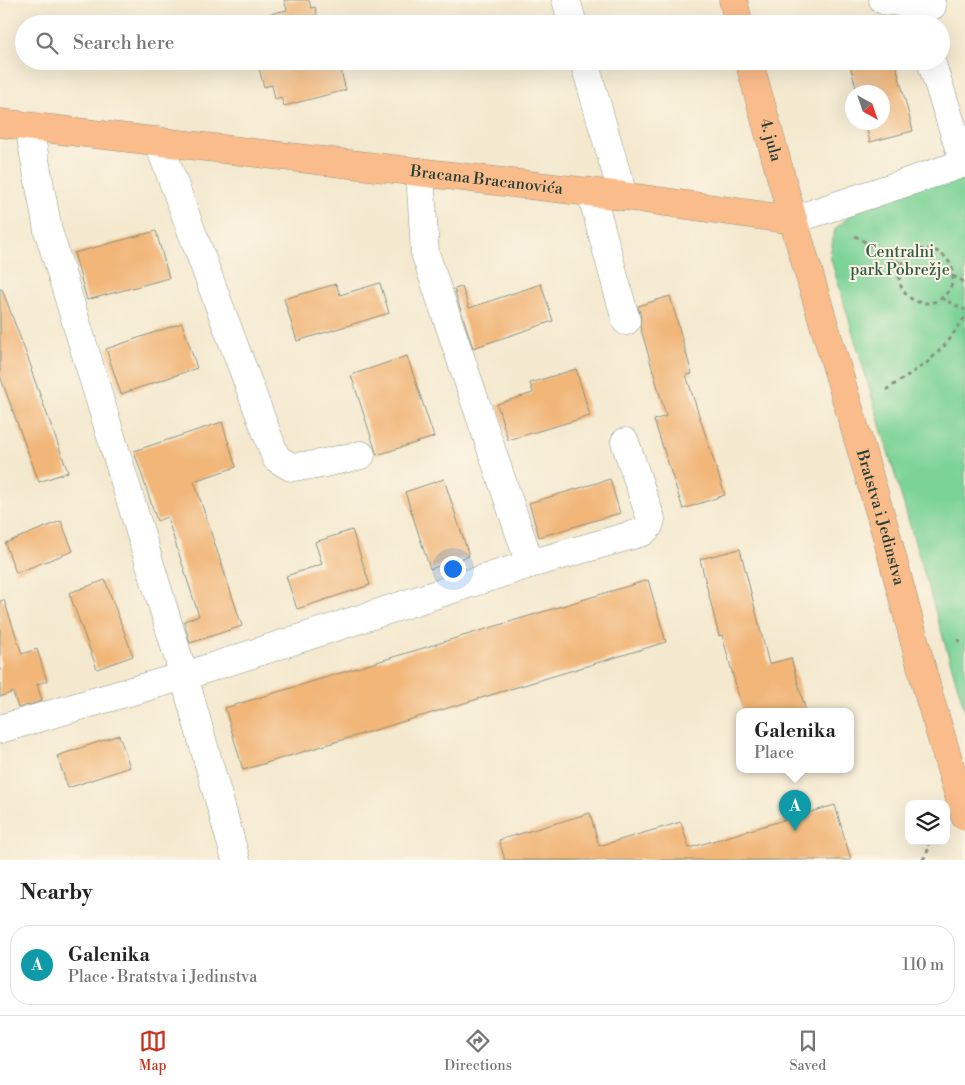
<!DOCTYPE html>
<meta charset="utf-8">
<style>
:root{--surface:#fff;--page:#f6f6f6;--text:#222;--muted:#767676;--line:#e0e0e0;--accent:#c8321e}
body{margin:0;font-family:"Libre Bodoni",serif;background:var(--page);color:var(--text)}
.controls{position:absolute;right:15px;bottom:15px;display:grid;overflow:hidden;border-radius:10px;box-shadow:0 5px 20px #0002}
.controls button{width:45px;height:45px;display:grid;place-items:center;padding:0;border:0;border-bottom:1px solid var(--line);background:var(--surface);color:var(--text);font:25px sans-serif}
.compass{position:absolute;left:845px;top:85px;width:45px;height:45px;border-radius:50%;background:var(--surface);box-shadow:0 5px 20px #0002;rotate:140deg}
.you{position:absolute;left:452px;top:568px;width:18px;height:18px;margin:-12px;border:4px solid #fff;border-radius:50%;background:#1a73e8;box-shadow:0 0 0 8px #1a73e833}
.badge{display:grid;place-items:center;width:32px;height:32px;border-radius:50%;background:var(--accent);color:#fff;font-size:16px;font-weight:700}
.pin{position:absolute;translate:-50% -41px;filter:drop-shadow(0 1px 2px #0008)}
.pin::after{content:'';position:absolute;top:26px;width:18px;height:15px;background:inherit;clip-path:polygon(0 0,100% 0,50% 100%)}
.popup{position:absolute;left:736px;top:708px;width:118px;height:65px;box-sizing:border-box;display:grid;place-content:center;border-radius:10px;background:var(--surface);filter:drop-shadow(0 1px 4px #0005);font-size:16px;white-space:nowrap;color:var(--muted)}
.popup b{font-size:19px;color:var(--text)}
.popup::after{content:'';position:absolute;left:50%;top:100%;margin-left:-10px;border:10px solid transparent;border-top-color:var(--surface)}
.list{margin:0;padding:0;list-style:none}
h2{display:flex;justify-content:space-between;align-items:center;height:65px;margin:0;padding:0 20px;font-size:21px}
h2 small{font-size:16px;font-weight:400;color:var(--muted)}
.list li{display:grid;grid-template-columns:32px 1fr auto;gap:15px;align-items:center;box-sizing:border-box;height:80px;margin:0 10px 10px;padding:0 10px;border:1px solid var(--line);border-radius:20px}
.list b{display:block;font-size:19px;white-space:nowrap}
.list p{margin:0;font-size:16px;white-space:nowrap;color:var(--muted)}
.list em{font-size:16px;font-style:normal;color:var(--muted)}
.icon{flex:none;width:28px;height:28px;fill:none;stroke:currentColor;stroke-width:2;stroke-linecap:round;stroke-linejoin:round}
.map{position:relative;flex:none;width:965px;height:860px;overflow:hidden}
.search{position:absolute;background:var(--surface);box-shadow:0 5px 20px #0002;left:15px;right:15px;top:15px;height:55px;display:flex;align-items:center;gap:12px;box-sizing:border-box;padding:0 18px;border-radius:28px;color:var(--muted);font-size:19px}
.sheet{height:155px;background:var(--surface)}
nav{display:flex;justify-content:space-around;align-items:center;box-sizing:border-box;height:70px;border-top:1px solid var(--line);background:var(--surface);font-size:14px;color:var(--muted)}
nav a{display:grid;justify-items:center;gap:2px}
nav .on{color:var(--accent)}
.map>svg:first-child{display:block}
.green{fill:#7cd397;stroke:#4e8866}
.building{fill:#f1b678}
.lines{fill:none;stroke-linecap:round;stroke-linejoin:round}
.minor-casing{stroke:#8a9382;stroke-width:29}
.major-casing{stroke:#8a9382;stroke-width:29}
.path{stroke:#8a9382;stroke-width:3;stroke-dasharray:4 4;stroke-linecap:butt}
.minor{stroke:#fff;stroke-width:28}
.major{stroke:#fabc8b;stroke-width:28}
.labels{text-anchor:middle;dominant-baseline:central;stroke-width:4;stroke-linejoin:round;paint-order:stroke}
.street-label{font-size:16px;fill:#1f3d34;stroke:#fcf5e5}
.park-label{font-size:16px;fill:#325b48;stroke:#fcf5e5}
</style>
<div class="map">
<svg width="965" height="860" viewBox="0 0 965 860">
<rect width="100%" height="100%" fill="#fcf5e5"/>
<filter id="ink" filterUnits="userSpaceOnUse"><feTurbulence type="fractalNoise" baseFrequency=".02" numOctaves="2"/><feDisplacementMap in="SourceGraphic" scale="10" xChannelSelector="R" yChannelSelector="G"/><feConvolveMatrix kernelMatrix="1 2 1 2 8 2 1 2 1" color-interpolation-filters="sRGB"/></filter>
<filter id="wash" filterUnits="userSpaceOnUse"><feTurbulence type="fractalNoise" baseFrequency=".0096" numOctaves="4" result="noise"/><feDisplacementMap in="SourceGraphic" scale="20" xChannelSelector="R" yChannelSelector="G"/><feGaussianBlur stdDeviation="1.12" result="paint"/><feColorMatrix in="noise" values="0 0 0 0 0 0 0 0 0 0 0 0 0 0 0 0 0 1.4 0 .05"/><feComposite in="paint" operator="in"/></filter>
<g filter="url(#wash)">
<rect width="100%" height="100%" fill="#f4e9cf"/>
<polygon class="green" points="965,170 965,711 830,256 835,229 861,206"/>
<g id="blocks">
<g class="building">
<polygon points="284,0 309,0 311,8 315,7 319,23 333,20 334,24 254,24 252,18 287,10"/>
<polygon points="257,61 343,61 344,66 340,67 346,90 284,106 281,97 275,99 272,85 264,87"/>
<polygon points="849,61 895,61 913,131 870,142 865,122 882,122 882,92 857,92"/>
<polygon points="156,231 169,278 87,300 74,253"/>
<polygon points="380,283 389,313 297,341 284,299 336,284 340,295"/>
<polygon points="541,284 553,321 473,348 454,289 462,287 469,308"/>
<polygon points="0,289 2,289 32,369 31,370 68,472 39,482 0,376"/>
<polygon points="670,296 692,374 686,375 725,495 683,509 654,420 666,416 640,326 641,317 638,306"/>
<polygon points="182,323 197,368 121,394 106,349"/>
<polygon points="407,356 434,437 377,455 351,375"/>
<polygon points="576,369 590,416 508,440 497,404 533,393 530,383"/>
<polygon points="222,422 236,467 194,481 242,626 190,643 184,621 199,616 167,517 157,521 134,451"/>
<polygon points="444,479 469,556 430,569 405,492"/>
<polygon points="610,479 620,513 539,537 529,503"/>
<polygon points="61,521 73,551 16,573 5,543"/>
<polygon points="352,530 370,585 297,609 286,576 322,564 315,542"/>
<polygon points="740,549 769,664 791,658 806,712 743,712 722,635 719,636 700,559"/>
<polygon points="105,580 133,656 97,669 69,593"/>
<polygon points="648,580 666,642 243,770 225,708"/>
<polygon points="4,600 22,654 37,649 47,681 37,684 42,701 18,708 13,692 0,697 0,601"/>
<polygon points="119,735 130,767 68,788 57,756"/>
<polygon points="835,805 851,860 505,860 499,840 590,813 599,846 681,822 689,848"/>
</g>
</g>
</g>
<g filter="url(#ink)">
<use href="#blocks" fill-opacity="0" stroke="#8a9382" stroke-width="1"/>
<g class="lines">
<g class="minor-casing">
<g id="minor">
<polyline points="566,0 573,24"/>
<polyline points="883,0 932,6"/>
<polyline points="584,61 623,196"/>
<polyline points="931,61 964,163"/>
<polyline points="29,127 48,230 184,676 236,860"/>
<polyline points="158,141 276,458 291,467 315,465 361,455"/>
<polyline points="420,172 425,253 530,564"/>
<polyline points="591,192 626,321"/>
<polyline points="793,220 965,163"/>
<polyline points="0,729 184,676 530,564 643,532 649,526 651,519 625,442"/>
</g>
</g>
<g class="major-casing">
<g id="major">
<polyline points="733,0 739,24"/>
<path id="s1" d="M749 61 793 220 885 530 929 696 965 816"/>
<path id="s2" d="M0 123 623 196 793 220"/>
</g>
</g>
<g class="path">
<polyline points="855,236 902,264"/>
<circle cx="926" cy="276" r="27"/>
<polyline points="953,276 965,282"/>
<polyline points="941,298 965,310"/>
<polyline points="886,390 928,362 947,343 965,317"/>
<polyline points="957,641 965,640"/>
<polyline points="923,860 929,848 928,841"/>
</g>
<use href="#minor" class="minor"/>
<use href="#major" class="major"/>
</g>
</g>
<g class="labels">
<g class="street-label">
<text stroke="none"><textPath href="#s1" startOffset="82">4. jula</textPath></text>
<text stroke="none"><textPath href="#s2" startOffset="490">Bracana Bracanovića</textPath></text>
<text stroke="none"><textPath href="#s1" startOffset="475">Bratstva i Jedinstva</textPath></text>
</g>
<g class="park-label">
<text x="900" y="252">Centralni<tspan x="900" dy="18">park Pobrežje</tspan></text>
</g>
</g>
</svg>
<div class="controls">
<button><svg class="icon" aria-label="layers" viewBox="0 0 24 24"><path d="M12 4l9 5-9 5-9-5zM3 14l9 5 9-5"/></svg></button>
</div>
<svg class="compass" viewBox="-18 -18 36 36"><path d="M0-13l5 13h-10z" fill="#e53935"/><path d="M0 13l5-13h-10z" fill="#767676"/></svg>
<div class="you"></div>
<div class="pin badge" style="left:795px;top:831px;background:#0f9aa8">A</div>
<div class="popup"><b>Galenika</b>Place</div>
<div class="search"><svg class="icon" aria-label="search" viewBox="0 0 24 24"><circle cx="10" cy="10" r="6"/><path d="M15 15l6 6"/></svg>Search here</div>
</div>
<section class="sheet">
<h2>Nearby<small></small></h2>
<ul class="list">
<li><span class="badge" style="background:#0f9aa8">A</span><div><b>Galenika</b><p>Place · Bratstva i Jedinstva</p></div><em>110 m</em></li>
</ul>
</section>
<nav>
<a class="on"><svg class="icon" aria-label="map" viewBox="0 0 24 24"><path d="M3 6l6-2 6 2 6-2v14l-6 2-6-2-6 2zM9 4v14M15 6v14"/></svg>Map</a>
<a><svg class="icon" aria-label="directions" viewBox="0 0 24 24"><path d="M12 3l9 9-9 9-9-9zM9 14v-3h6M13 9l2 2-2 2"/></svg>Directions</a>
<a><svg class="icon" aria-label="saved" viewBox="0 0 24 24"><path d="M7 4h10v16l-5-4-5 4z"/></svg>Saved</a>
</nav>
